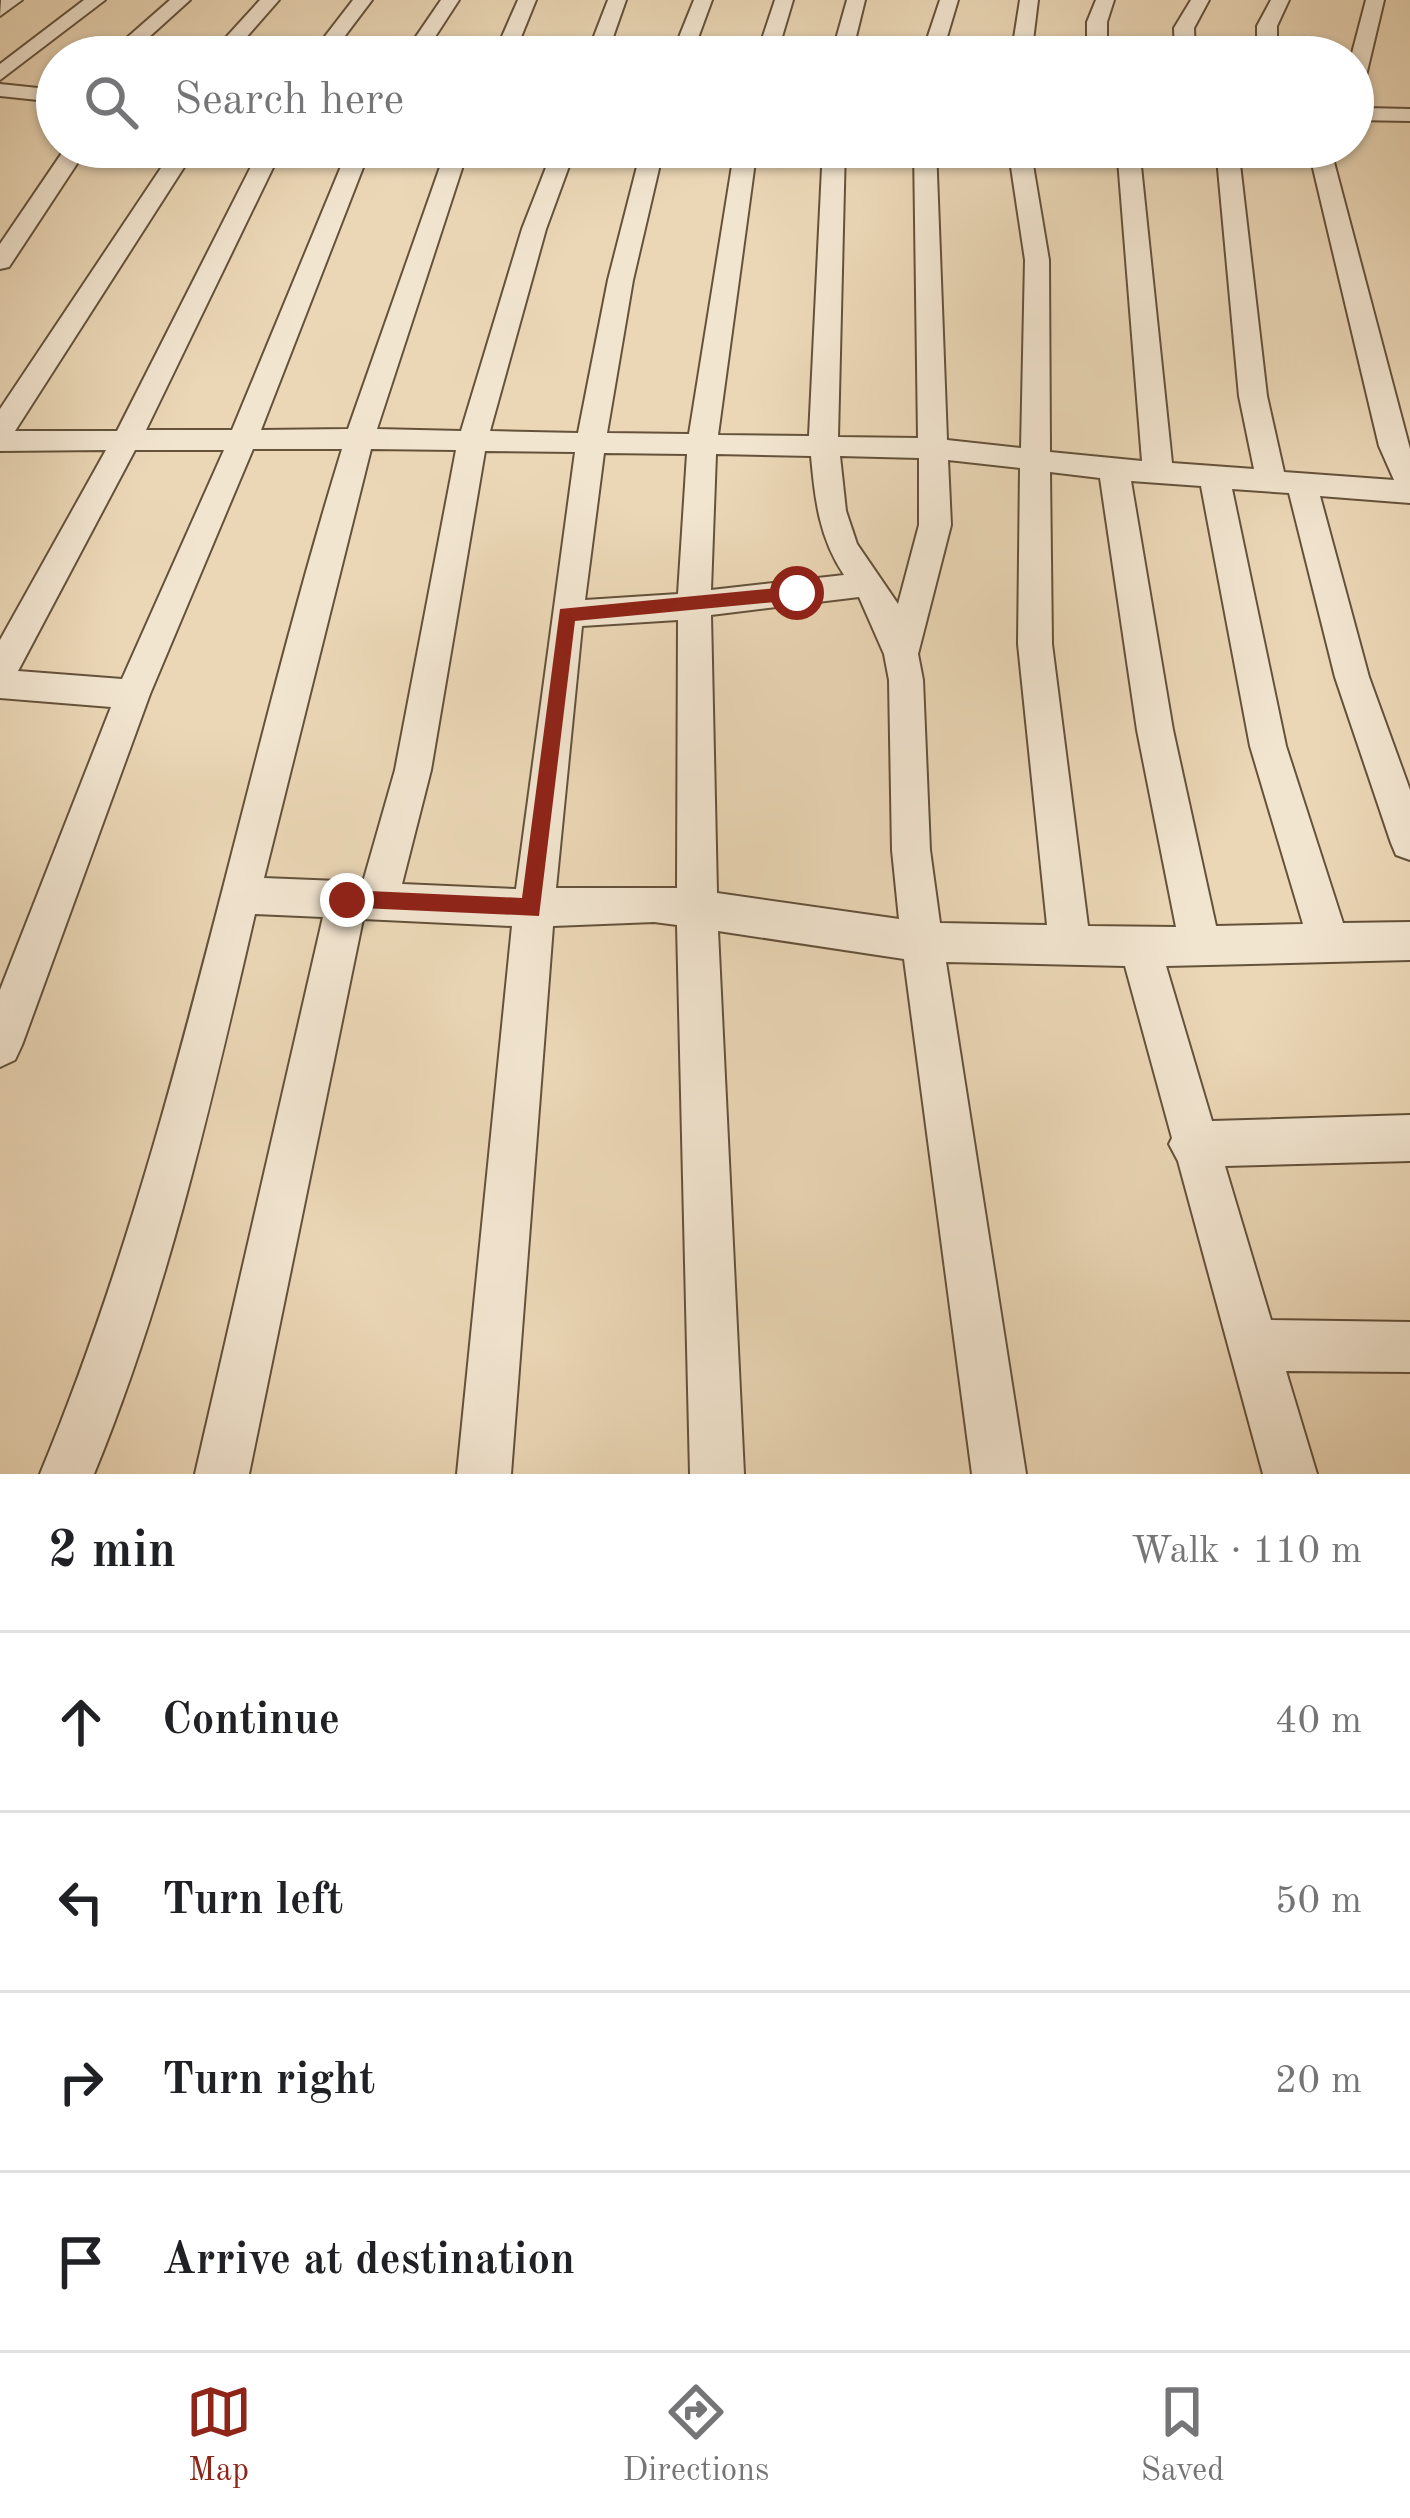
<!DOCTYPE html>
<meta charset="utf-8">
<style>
:root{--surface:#fff;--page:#f2f2f2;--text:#202124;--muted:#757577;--line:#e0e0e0;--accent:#8f2418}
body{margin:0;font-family:"Old Standard TT",serif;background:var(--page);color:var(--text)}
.stop{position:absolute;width:36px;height:36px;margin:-27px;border:9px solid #8f2418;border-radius:50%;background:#fff}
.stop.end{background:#8f2418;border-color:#fff;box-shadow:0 3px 12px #0008}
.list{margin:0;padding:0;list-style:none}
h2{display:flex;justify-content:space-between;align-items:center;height:156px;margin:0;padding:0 48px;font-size:51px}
h2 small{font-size:39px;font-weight:400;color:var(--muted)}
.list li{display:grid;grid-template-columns:78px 1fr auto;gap:36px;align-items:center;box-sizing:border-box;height:180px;padding:0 48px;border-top:3px solid var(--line)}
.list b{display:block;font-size:45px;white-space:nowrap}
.list em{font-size:39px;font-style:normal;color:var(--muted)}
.icon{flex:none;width:66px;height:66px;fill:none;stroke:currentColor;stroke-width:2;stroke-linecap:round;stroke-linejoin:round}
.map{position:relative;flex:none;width:1410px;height:1474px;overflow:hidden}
.search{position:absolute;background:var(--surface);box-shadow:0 3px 9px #0004;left:36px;right:36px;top:36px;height:132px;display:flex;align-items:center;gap:30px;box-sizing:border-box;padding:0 42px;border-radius:66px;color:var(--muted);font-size:45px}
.sheet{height:876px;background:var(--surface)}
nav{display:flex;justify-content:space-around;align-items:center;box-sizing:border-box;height:168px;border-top:3px solid var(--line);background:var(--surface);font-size:33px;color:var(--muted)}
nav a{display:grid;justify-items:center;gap:6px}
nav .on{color:var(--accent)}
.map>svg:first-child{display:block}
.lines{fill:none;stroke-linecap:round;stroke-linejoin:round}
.street-casing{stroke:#64523b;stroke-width:4}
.street{fill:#f2e5d0;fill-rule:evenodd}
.route{fill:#8f2418}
</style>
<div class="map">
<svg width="1410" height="1474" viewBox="0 0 1410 1474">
<rect width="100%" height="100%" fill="#ebd7b6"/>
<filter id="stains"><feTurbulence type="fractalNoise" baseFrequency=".00167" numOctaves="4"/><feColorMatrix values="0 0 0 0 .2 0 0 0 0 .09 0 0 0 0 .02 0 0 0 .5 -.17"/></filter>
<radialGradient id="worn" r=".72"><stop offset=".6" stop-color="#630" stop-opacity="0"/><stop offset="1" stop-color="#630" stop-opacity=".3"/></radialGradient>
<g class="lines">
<g class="street-casing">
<g id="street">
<polygon points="22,0 0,16 1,0"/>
<polygon points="84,0 105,0 0,80 0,64"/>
<polygon points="170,0 190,0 127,57 105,57"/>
<polygon points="260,0 279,0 229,57 208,57"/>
<polygon points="353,0 372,0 329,57 309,57"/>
<polygon points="441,0 459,0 422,57 402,57"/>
<polygon points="518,0 536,0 513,57 493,57"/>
<polygon points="608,0 626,0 606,57 586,57"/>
<polygon points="694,0 712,0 691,57 671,57"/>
<polygon points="775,0 793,0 776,57 756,57"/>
<polygon points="847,0 865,0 851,57 831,57"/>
<polygon points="940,0 958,0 941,57 921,57"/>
<polygon points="1020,0 1038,0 1031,57 1011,57"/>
<polygon points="1096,0 1114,0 1107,22 1107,57 1087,57 1087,22"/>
<polygon points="1191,0 1209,0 1194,28 1195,57 1175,57 1174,28"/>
<polygon points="1271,0 1289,0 1277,26 1277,57 1257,57 1257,26"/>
<polygon points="1366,0 1384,0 1365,80 1365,108 1410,109 1410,121 1353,120 1351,57"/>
<polygon points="0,84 57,90 57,102 0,96"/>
<polygon points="66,147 88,147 9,267 0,269 0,244"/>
<path d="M175 147H197L15 431H117L261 147H283L146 430H232L349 147H371L261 430 348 429 447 147H469L377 429 461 431 522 229 554 147H576L546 229 490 431 578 433 608 280 642 147H664L633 280 607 433 689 434 735 147H757L718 435 809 436 823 147H845L838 437 918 438 914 147H936L947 440 1021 448 1025 260 1008 147H1030L1049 260 1050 452 1142 461 1117 147H1139L1172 463 1254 469 1239 396 1216 147H1238L1267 396 1284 472 1394 480 1379 446 1308 147H1330L1410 449V503L1320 496 1369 677 1410 790V860L1396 855 1391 843 1335 677 1289 493 1232 489 1286 746 1343 923 1410 922V960L1166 966 1212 1121 1410 1115V1161L1225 1166 1271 1320 1410 1322V1372L1286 1371 1317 1474H1263L1178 1161 1169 1144 1172 1138 1125 966 946 962 1026 1474H972L904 959 718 931 744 1474H690L677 925 654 922 553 926 511 1474H457L512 926 363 919 249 1474H195L323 917 255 914C211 1103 168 1294 94 1474H40C177 1144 237 789 342 449H253L150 694 22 1045 15 1060 0 1067V990L111 707 0 698V640L106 450 0 451V409ZM371 449 456 450 395 770 363 882 264 878ZM135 450H224L122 679 18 671ZM485 451 575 452 516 889 402 884 431 770ZM604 453 687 454 678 594 585 600ZM716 454 811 456C815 500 819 537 844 575L711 590ZM840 456 919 458V525L898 604 857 544 846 511ZM948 460 1020 468 1018 644 1047 925 940 923 930 850 923 680 918 654 951 525ZM1050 472 1100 478 1137 730 1176 927 1088 926 1052 644ZM1131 481 1201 486 1250 746 1303 924 1216 926 1173 730ZM859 597 884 654 889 680 892 850 899 919 717 893 711 615ZM678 620 677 888H556L582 626Z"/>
</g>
</g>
<use href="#street" class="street"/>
</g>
<polygon class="route" points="797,586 806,593 797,600 575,621 539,916 339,907 336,900 347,890 522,898 560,609"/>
<rect width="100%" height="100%" filter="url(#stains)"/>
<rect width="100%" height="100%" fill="url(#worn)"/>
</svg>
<div class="stop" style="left:797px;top:593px"></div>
<div class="stop end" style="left:347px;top:900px"></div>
<div class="search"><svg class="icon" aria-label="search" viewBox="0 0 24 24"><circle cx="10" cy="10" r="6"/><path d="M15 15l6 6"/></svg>Search here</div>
</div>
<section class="sheet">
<h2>2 min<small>Walk · 110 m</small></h2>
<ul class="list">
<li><svg class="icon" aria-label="ahead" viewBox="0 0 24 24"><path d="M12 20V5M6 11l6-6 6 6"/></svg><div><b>Continue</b></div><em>40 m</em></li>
<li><svg class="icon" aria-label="left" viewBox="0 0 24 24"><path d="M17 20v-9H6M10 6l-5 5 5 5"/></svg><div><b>Turn left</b></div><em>50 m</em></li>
<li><svg class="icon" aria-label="right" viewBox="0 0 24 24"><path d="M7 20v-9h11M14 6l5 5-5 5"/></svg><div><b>Turn right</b></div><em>20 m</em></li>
<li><svg class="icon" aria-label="arrive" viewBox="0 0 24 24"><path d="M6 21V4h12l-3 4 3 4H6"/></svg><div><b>Arrive at destination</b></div></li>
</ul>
</section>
<nav>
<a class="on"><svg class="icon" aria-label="map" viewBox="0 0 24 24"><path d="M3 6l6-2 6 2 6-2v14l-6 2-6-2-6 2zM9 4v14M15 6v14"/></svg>Map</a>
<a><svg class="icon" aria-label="directions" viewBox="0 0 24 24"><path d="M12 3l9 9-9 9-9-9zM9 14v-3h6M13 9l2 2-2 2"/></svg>Directions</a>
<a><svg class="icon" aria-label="saved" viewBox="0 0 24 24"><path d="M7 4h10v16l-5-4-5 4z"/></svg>Saved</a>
</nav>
